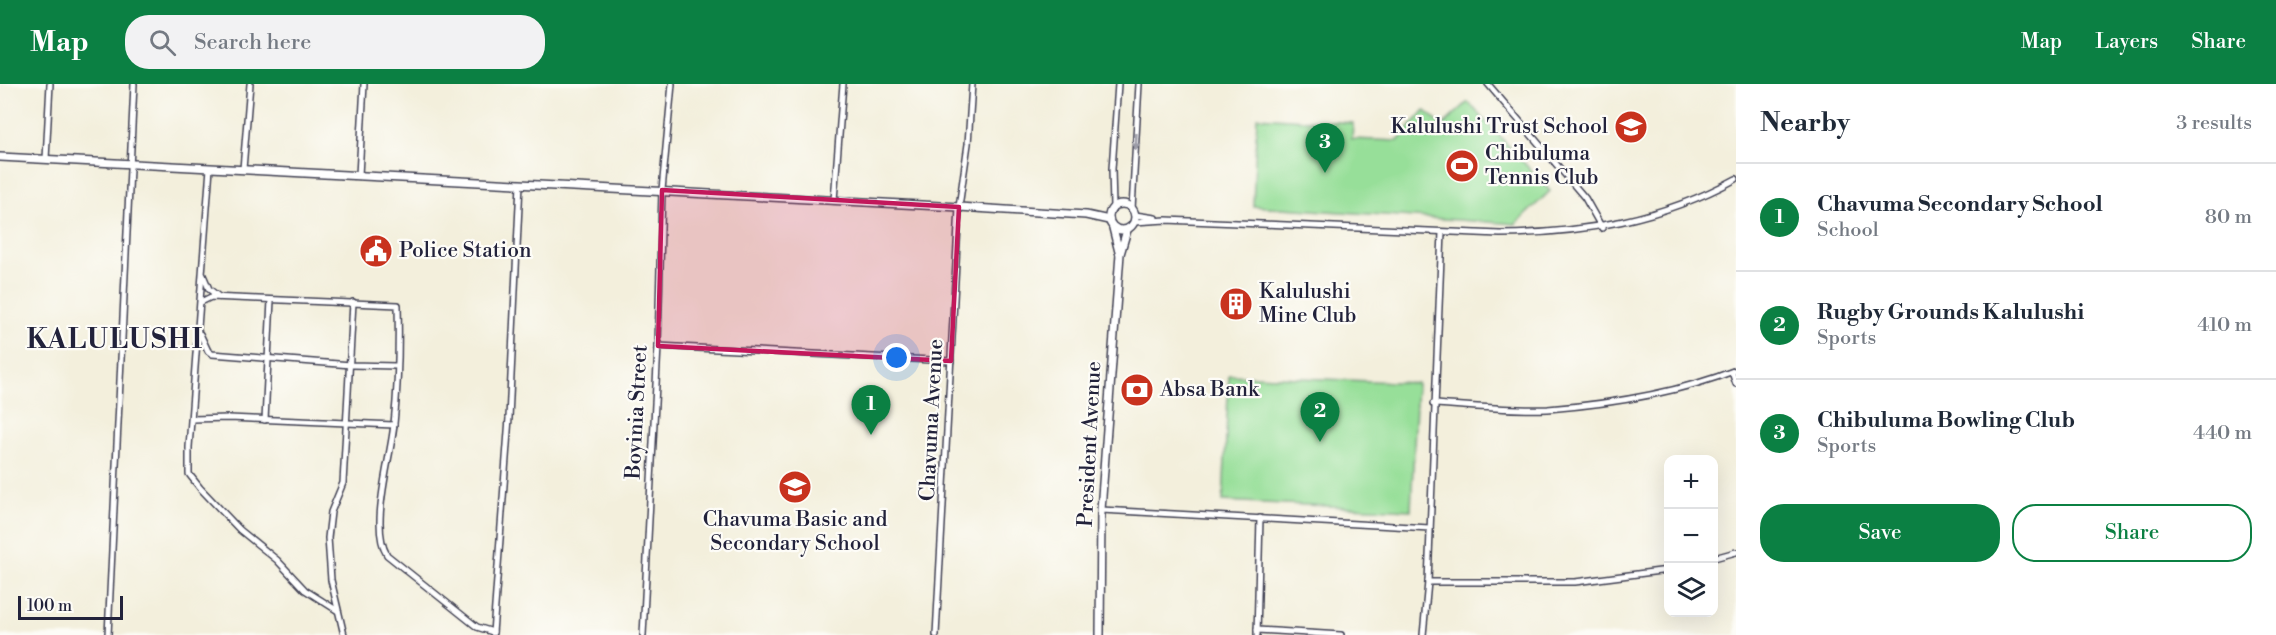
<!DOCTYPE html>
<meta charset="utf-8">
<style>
:root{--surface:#fff;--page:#f2f2f3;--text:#1f2937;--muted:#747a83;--line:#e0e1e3;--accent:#0b8043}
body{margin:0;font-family:"Libre Bodoni",serif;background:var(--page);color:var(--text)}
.controls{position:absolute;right:18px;bottom:18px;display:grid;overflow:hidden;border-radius:12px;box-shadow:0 6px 24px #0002}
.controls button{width:54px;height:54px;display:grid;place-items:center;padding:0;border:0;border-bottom:2px solid var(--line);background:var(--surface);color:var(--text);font:30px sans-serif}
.scale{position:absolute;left:18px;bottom:15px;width:105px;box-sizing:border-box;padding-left:6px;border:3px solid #22223b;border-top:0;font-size:16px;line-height:21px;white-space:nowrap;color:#22223b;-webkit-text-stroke:4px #fdfcf7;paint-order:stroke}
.you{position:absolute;left:897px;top:274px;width:21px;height:21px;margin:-15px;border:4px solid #fff;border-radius:50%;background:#1a73e8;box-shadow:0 0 0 9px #1a73e833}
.badge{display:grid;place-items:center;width:39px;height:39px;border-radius:50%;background:var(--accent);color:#fff;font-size:20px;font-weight:700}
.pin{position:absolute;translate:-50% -50px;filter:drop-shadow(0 2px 3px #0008)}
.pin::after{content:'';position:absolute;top:32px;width:21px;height:18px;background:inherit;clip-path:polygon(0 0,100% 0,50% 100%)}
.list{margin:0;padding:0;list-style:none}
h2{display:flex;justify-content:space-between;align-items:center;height:78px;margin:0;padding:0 24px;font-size:26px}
h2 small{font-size:20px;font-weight:400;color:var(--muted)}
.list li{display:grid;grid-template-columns:39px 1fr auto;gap:18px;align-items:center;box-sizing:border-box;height:108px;padding:0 24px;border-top:2px solid var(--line)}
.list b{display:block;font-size:22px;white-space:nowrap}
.list p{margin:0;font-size:20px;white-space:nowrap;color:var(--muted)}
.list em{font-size:20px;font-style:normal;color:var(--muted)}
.actions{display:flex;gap:12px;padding:18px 24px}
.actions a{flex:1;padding:14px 0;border:2px solid var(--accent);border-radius:24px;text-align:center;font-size:21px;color:var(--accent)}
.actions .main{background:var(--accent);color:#fff}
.icon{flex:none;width:33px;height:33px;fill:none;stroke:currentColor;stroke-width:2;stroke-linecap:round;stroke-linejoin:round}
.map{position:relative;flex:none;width:1736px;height:551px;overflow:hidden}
header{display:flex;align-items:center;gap:36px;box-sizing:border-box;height:84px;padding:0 30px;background:var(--accent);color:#fff}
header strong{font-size:28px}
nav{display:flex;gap:33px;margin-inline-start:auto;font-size:21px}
.search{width:420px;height:54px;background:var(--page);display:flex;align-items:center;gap:15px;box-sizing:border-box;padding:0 21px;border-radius:24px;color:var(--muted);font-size:22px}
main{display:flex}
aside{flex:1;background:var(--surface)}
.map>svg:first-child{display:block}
.green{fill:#97df99;stroke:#5c806a;stroke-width:1.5}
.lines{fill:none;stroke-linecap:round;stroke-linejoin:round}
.minor-casing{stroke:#414153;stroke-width:8}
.tertiary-casing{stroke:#414153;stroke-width:10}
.minor{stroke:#fff;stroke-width:5}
.tertiary{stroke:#fff;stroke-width:7}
.oneway{fill:#9c9ca7}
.marked{fill:#c2185b;fill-opacity:0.2;stroke:#c2185b;stroke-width:4.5;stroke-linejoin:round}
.labels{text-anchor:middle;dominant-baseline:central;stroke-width:4.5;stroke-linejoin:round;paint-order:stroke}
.poi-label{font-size:21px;fill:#22223b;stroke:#fdfcf7;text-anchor:start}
.street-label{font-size:21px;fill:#22223b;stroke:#fdfcf7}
.district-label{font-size:27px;font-weight:bold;letter-spacing:1.5px;fill:#22223b;stroke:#fdfcf7}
</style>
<header>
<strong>Map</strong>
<div class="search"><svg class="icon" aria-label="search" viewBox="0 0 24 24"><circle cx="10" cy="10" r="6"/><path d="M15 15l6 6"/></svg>Search here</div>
<nav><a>Map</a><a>Layers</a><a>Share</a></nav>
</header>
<main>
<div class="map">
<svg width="1736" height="551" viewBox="0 0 1736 551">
<rect width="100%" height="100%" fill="#fdfcf7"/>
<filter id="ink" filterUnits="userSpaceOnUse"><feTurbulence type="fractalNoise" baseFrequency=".0167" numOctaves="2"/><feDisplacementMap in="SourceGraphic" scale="12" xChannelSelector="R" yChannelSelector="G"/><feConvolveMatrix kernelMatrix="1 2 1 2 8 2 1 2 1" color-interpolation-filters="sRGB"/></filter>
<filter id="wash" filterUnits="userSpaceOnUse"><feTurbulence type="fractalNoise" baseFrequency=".008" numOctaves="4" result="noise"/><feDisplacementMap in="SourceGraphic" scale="24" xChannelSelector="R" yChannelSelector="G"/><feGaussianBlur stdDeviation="1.35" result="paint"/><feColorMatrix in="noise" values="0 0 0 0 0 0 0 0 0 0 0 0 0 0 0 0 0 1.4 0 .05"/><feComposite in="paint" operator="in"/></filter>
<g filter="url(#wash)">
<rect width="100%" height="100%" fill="#f3efdc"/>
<g class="green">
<polygon points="1468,18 1550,107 1516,140 1253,122 1257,33 1353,39 1352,55 1398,57 1425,26 1442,42"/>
<polygon points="1229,291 1417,299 1411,426 1223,417"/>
</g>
</g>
<g filter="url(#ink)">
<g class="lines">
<g class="minor-casing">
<g id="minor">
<polyline points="1488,0 1585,114 1602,144"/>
<polyline points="46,75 50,0"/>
<polyline points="210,84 189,363 189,390 200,404 240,446 277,476 305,506 338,527"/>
<polyline points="243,85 250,0"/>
<polyline points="359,91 364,0"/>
<polyline points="834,116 843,0"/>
<polyline points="1113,123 1112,85 1118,0"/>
<polyline points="1132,125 1139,0"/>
<polyline points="1135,131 1155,134"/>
<path d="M1134 138 1166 136 1500 150C1584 149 1661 136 1736 95"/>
<polyline points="203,191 209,205 219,213"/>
<path d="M201 218 211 213 398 221C399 260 398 301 394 340 391 374 369 442 387 471L477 543 493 548"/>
<polyline points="200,250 208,267 212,270 351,281 396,282"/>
<polyline points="658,262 951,277"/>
<polyline points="1732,288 1736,300"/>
<path d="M1433 320C1471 322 1510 327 1548 325 1610 320 1678 309 1736 286"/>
<polyline points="192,335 229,334 394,341"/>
<polyline points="265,336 271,216"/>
<polyline points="1101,426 1430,444"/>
<polyline points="1714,474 1736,468"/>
<polyline points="1428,498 1575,498 1668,486"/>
<polyline points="1257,546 1341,551"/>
<polyline points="493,549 509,334 520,100"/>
<polyline points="108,551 134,0"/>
<polyline points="344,551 331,496 328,454 331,428 343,399 353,218"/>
<polyline points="643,551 658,262 662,106 672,0"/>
<polyline points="936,551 959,123 968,60 972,0"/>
<polyline points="1257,551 1260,434"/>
<polyline points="1423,551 1428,498 1442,148"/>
</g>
</g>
<g class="tertiary-casing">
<g id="tertiary">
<polyline points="0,73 959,123 1086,131 1109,136"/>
<circle cx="1122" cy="133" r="13"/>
<polyline points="1113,144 1119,168"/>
<polyline points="1100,551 1101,426 1120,170 1127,146"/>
</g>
</g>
<use href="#minor" class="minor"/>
<use href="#tertiary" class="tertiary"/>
</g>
<defs><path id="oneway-solid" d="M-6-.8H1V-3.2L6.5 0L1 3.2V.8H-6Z" transform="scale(1.5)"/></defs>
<use class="oneway" href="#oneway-solid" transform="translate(1136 58) rotate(93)"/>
</g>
<path class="marked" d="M662 106 959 123 951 277 658 262Z"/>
<defs>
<g id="school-disc" transform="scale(1.725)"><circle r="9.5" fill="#c8321e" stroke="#fdfcf7"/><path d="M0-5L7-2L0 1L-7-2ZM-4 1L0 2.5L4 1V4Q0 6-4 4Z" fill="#fff"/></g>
<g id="stadium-disc" transform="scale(1.725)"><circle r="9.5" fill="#c8321e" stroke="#fdfcf7"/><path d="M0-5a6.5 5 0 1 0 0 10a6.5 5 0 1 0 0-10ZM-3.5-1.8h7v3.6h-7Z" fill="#fff"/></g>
<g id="civic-disc" transform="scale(1.725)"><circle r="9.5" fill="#c8321e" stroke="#fdfcf7"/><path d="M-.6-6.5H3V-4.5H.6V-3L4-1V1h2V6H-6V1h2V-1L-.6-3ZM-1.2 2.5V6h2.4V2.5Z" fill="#fff"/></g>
<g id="building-disc" transform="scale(1.725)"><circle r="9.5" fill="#c8321e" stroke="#fdfcf7"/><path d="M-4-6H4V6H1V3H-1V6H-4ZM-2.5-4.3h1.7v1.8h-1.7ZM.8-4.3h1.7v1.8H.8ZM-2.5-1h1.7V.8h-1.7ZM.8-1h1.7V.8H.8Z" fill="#fff"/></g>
<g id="bank-disc" transform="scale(1.725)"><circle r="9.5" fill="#c8321e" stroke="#fdfcf7"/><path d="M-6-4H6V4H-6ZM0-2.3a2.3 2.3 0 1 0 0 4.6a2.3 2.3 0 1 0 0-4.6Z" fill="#fff"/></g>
</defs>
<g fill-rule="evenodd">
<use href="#school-disc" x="1631" y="43"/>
<use href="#stadium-disc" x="1462" y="82"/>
<use href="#civic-disc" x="376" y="167"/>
<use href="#building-disc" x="1236" y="220"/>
<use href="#bank-disc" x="1137" y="306"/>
<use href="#school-disc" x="795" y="403"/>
</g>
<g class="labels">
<g class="poi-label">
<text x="1608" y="43" text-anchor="end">Kalulushi Trust School</text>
<text x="1485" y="70">Chibuluma<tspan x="1485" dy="24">Tennis Club</tspan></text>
<text x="399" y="167">Police Station</text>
<text x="1259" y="208">Kalulushi<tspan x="1259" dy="24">Mine Club</tspan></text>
<text x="1160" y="306">Absa Bank</text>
<text x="795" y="436" text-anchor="middle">Chavuma Basic and<tspan x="795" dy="24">Secondary School</tspan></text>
</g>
<g class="street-label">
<text transform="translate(637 328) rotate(-87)">Boyinia Street</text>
<text transform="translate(932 336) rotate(-87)">Chavuma Avenue</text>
<text transform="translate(1090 360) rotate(-87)">President Avenue</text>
</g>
<g class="district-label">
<text x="115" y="256">KALULUSHI</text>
</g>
</g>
</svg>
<div class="controls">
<button>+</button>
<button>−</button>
<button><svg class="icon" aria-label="layers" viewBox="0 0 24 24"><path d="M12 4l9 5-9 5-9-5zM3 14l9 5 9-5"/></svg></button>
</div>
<div class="scale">100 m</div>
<div class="you"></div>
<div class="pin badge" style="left:871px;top:351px">1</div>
<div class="pin badge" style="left:1320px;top:358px">2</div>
<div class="pin badge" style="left:1325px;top:89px">3</div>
</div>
<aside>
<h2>Nearby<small>3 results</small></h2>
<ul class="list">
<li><span class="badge">1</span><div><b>Chavuma Secondary School</b><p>School</p></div><em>80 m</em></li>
<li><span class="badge">2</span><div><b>Rugby Grounds Kalulushi</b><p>Sports</p></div><em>410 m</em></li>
<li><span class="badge">3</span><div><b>Chibuluma Bowling Club</b><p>Sports</p></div><em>440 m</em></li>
</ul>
<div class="actions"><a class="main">Save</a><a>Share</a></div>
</aside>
</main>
